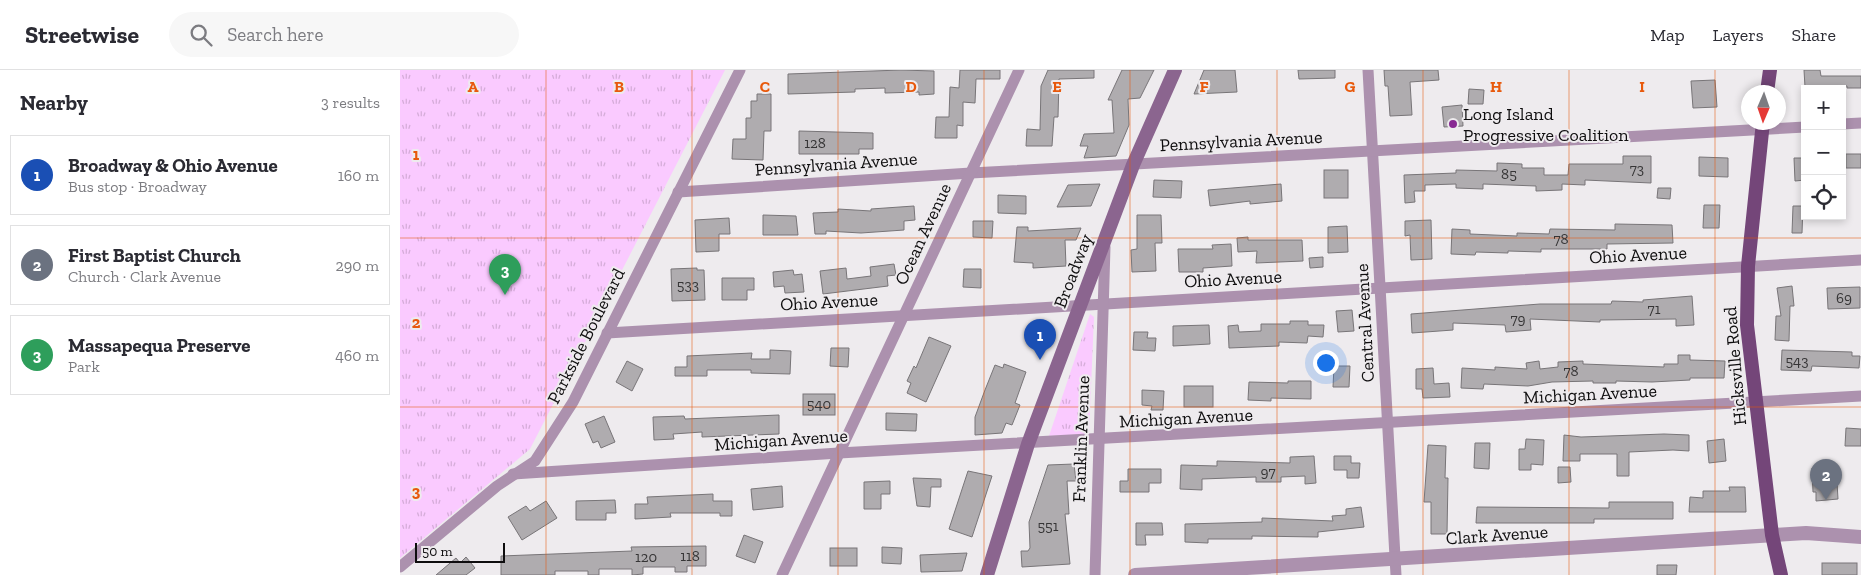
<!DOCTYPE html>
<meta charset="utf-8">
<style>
:root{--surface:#fff;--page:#f7f7f7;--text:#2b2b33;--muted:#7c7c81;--line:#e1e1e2;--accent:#111827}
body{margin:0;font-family:"Zilla Slab",serif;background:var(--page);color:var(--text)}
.controls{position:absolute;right:15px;top:15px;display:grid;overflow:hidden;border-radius:0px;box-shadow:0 2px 8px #0003}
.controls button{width:45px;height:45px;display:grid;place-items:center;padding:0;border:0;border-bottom:1px solid var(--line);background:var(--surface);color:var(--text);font:25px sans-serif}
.compass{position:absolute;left:1341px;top:15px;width:45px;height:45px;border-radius:50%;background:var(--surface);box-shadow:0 2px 8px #0003;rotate:182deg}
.scale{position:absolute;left:15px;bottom:12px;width:90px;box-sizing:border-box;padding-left:5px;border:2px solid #0e0d0e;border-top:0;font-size:14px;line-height:18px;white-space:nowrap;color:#0e0d0e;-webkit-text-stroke:4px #eeebee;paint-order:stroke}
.you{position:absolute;left:925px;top:292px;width:18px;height:18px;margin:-12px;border:4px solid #fff;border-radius:50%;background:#1a73e8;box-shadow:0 0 0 8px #1a73e833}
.badge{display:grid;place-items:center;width:32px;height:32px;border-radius:50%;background:var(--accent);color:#fff;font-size:16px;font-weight:700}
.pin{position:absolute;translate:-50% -41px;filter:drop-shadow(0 1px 2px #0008)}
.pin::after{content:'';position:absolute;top:26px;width:18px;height:15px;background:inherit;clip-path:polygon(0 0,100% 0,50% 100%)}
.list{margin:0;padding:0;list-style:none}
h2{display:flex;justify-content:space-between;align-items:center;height:65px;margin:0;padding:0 20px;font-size:21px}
h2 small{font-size:16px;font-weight:400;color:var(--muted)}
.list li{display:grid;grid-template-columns:32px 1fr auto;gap:15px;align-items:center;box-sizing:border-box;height:80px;margin:0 10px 10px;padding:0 10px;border:1px solid var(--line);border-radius:0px}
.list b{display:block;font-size:19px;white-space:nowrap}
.list p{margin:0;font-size:16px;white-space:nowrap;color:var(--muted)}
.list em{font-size:16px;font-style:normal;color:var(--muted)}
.icon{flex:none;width:28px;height:28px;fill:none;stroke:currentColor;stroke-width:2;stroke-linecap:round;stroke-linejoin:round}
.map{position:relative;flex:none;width:1461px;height:505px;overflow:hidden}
header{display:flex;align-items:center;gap:30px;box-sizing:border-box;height:70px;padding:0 25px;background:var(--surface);border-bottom:1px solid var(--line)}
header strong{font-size:24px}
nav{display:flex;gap:28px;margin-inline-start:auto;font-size:18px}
.search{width:350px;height:45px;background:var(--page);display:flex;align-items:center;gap:12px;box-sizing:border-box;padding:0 18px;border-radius:28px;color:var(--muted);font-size:19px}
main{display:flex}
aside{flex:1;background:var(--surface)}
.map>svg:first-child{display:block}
.park{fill:url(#park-tufts)}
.building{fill:#afacaf;stroke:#787578}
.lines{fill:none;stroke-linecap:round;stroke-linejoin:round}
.minor{stroke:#ac91ae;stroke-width:11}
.tertiary{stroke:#ac91ae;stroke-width:14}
.secondary{stroke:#8b658f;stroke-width:14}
.primary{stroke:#744679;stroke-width:14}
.grid{fill:none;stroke:#e8590c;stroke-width:1;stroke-opacity:0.55}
.poi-dot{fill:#882993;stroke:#eeebee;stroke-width:2}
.labels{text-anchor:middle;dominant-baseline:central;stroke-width:4;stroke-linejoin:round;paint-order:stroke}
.number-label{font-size:15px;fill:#363536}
.poi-label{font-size:18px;fill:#0e0d0e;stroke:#eeebee;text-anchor:start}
.street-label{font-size:18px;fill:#0e0d0e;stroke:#eeebee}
.grid-label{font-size:16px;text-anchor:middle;font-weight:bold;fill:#e8590c;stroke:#eeebee;stroke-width:4;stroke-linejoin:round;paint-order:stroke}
</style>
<header>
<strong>Streetwise</strong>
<div class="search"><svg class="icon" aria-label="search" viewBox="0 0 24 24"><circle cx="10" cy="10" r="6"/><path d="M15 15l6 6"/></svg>Search here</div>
<nav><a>Map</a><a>Layers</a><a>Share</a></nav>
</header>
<main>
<aside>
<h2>Nearby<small>3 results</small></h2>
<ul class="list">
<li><span class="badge" style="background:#1a4fb4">1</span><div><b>Broadway &amp; Ohio Avenue</b><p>Bus stop · Broadway</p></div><em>160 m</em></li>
<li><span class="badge" style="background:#6b7280">2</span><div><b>First Baptist Church</b><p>Church · Clark Avenue</p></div><em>290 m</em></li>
<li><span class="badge" style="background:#2e9e5b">3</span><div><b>Massapequa Preserve</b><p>Park</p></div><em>460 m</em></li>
</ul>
</aside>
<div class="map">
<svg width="1461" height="505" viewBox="0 0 1461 505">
<defs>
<pattern id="park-tufts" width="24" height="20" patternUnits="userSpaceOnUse" patternTransform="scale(1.25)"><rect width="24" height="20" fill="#facaff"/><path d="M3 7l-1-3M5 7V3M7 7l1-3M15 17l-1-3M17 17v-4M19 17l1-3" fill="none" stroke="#d5acd9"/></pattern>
</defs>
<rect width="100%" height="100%" fill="#eeebee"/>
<g class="park">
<polygon points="0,0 325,0 130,379 0,488"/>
<polygon points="690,244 694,247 689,364 649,366"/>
</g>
<g class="building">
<polygon points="501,0 534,1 534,24 519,25 519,22 485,23 485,18 455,19 455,22 388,24 388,4"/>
<polygon points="560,0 600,0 600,9 576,9 575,33 563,32 563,56 557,55 557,68 535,68 536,47 549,47 550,17 559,18"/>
<polygon points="648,0 694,0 694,8 659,9 658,47 654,47 652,76 626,76 627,59 640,60 641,16"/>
<polygon points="722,0 754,0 740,28 728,29 729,55 716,86 684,88 688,76 680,76 684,64 714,63 712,30 708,30"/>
<polygon points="804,0 835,0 837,22 794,24"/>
<polygon points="898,0 935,0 935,8 899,9"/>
<polygon points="984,0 1038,0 1039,10 1010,12 1012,45 990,46 988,16 985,16"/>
<polygon points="1404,0 1420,0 1421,6 1461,6 1461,18 1447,18 1447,16 1405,17"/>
<polygon points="1315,10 1317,37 1293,38 1291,11"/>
<polygon points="1069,19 1084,20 1083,34 1068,34"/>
<polygon points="357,24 371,24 371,61 364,61 363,90 332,89 333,69 346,69 346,48 351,48 351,31 357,31"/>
<polygon points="1062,35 1063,56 1044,57 1042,37"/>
<polygon points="399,61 473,63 473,79 459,79 459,84 399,84"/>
<rect x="1446" y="84" width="15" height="14"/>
<polygon points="1223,86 1251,86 1251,113 1185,110 1185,115 1162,114 1162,120 1136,121 1136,116 1083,114 1083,119 1056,118 1056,114 1025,115 1025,121 1014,121 1015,132 1005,133 1004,105 1056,103 1056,100 1097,101 1097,93 1122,94 1122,98 1144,98 1144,105 1168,105 1169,94 1223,94"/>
<polygon points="1299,87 1328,88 1328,107 1299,106"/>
<polygon points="1394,88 1405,88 1405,110 1395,111"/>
<rect x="924" y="100" width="24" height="28"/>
<polygon points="754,110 782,111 781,128 753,127"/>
<polygon points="700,114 691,136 657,137 668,115"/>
<polygon points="881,114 882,131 850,134 850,131 810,136 808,120"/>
<polygon points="1258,118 1271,118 1270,129 1257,128"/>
<polygon points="598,125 626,126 626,144 598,143"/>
<polygon points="1304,135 1320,135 1319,158 1303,158"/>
<polygon points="514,136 515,150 504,151 504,160 461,163 426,161 426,164 415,164 413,143 438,142 438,139 471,141 471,139"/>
<polygon points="1393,136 1403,136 1402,163 1392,163"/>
<polygon points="363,145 396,146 398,165 363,165"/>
<polygon points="737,145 761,145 762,173 755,173 756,201 732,202 731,180 737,179"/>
<polygon points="329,148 330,164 319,164 319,181 296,182 295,150"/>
<polygon points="1031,150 1032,189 1011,190 1010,165 1005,166 1005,151"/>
<polygon points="573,151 593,151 592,168 573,167"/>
<polygon points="1215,154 1272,155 1273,173 1207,174 1207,179 1141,179 1141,182 1108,181 1108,183 1076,182 1075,185 1051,184 1052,159 1070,160 1070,164 1117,166 1117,163 1149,164 1150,159 1215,160"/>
<polygon points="947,156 948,182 928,183 928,157"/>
<polygon points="617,157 628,157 628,161 681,158 676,170 665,170 666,196 633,198 633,193 614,192"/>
<polygon points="848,167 848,170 902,170 903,191 856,193 857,181 838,182 837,168"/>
<polygon points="831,174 832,196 803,198 803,202 779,202 778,179 813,179 812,175"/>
<polygon points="923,187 923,197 910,198 909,188"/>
<polygon points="494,194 496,205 487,206 488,216 423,224 420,201 446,198 447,209 471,206 470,197"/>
<polygon points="297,198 297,200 304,200 305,230 272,231 271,199"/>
<polygon points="564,199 581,199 581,218 563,217"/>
<polygon points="393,200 394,205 402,204 404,222 385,223 384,216 374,217 373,202"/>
<polygon points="322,208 354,208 354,220 347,220 347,230 322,230"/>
<polygon points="1392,216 1394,236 1390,236 1389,271 1375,270 1376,246 1381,246 1377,218"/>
<polygon points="1460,217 1460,238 1428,239 1427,218"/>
<polygon points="1292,226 1294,255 1276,256 1276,249 1200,250 1200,252 1130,249 1131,260 1106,262 1105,255 1053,253 1053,260 1012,263 1011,244 1140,234 1211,234 1212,231 1243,232 1243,230"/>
<polygon points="952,240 954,261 938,262 936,241"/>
<polygon points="890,251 908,251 908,255 924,255 923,267 908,266 907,273 879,272 879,276 829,278 828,256 838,255 839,262 861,261 861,254 890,254"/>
<polygon points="809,255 810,274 773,276 773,256"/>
<polygon points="734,262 748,262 747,268 756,268 755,281 733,280"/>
<polygon points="529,267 551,276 526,332 507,323 511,313 507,311 514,296 516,298"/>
<polygon points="431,278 449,278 448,297 430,296"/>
<polygon points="370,280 391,281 390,304 351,303 351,300 307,300 307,306 275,306 275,297 287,297 287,286 352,283 351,289 370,289"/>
<polygon points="1382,280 1452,282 1452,286 1460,286 1459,298 1412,296 1411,301 1381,300"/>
<polygon points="1278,285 1290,285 1290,290 1325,291 1324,308 1290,308 1290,310 1252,312 1216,311 1216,313 1193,313 1193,311 1152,312 1128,316 1084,314 1083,319 1061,318 1062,298 1095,300 1095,297 1127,299 1126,293 1139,291 1140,299 1158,297 1158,292 1183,291 1183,294 1264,297 1264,294 1278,294"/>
<polygon points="227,291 243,299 232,321 216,312"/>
<polygon points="604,294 626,302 615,333 620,335 612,355 606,353 602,363 575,365 575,347 585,320 595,295 603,298"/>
<polygon points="934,296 950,296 949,317 933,317"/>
<polygon points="1033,298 1034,314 1049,313 1050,327 1023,328 1022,319 1016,319 1016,299"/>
<polygon points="888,311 911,311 911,329 871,328 871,331 848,330 849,312 888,313"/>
<rect x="784" y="316" width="29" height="21"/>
<polygon points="742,320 764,321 763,340 751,340 752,336 742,335"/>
<rect x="403" y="324" width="32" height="21"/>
<polygon points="486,343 517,344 516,361 486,360"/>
<polygon points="379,345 379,364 302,367 302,362 273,364 274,369 254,370 253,347 284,346 285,349"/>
<polygon points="204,346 215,372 201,378 198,371 193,373 185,354"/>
<polygon points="1446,358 1461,359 1461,376 1445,376"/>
<polygon points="1264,364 1289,365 1289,381 1273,380 1229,382 1229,406 1217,406 1217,384 1180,384 1180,391 1163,391 1164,365 1181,367"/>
<polygon points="1126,369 1144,370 1143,395 1131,394 1131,400 1119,400 1119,379 1125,379"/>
<polygon points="1324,369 1326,391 1309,393 1307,371"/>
<polygon points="1075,373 1090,373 1089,399 1074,398"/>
<polygon points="1028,375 1046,376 1045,408 1048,408 1047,464 1031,464 1031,432 1024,432"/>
<polygon points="914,386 916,413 905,414 905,406 881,407 881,412 856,412 856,407 802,409 802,420 780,419 781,395 817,396 817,391 890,393 890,387"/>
<polygon points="934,386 951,386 951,393 960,393 959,408 947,408 947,400 934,400"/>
<polygon points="674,394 676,411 667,411 669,444 665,444 670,494 622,497 621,481 628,481 630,478 629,452 648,395"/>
<polygon points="1436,396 1438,429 1416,431 1416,422 1413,422 1412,398"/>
<polygon points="1158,397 1170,397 1171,412 1158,413"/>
<polygon points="728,399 761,399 761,413 749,413 749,422 720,422 720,411 728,411"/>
<polygon points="568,401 592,406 572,467 549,459"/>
<polygon points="513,408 541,409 541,417 531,417 530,437 517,436"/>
<polygon points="490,411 490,424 481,424 481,439 464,439 464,412"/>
<polygon points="382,416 383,437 353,440 351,419"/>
<polygon points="1329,417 1345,417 1346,442 1289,442 1290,427 1303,428 1303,421 1330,421"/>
<polygon points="313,424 313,431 332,431 332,446 320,446 320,443 270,443 271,447 235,449 235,434 248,434 247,427"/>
<polygon points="215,430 216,443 206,443 206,450 176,450 176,431"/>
<polygon points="146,431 157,448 122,470 108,447 126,436 130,441"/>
<polygon points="1209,432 1273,432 1273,449 1194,449 1194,453 1076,453 1077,437 1209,438"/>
<polygon points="961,437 964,457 918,462 918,467 852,466 852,469 808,469 808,473 785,472 785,454 862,452 862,448 933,451 932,446 946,445 946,439"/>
<polygon points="736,453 762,453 763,465 745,465 746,475 736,475"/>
<polygon points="344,465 363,472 355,493 336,486"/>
<polygon points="306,476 306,496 287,496 287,502 275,502 275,497 243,497 243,504 232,505 232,499 199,499 199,505 188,505 188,501 155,501 155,505 101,505 101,486 232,481 231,477"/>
<polygon points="482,477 502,478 501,494 482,493"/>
<rect x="430" y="478" width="27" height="18"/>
<polygon points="567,483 562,501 521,502 520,485"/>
<polygon points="66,487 75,498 66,505 36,505 56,488 60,493"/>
<rect x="1422" y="493" width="35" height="12"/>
<polygon points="1257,495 1277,495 1276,505 1257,505"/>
</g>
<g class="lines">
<g class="minor">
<polyline points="968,0 996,505"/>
<polyline points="1442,54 1461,53"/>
<polyline points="278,122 571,103 1405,57"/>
<polyline points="207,263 1461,190"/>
<polyline points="113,404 439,383 1461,326"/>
<polyline points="0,497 97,416 135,391 173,332 340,0"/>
<polyline points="382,505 619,0"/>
<polyline points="695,505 705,177"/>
</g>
<polyline class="tertiary" points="735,505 1406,463 1461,467"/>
<polyline class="secondary" points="587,505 628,374 733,95 775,0"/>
<g class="primary">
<polyline points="1367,22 1370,0"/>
<polyline points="1363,52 1348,196 1347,255 1372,465 1381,505"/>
</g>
</g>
<path class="grid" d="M146 0V505M292 0V505M438 0V505M584 0V505M730 0V505M877 0V505M1023 0V505M1169 0V505M1315 0V505M0 168H1461M0 337H1461"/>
<circle class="poi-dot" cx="1053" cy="54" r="5"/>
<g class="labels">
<g class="number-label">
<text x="415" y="73">128</text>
<text x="1237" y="99">73</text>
<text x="1109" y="104">85</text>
<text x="1161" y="169">78</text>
<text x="288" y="215">533</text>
<text x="1444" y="228">69</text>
<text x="1254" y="239">71</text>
<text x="1118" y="249">79</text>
<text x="1397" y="291">543</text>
<text x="1171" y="301">78</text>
<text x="419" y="334">540</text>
<text x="868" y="402">97</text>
<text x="648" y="456">551</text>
<text x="290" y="486">118</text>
<text x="246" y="487">120</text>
</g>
<g class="poi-label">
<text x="1063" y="44">Long Island<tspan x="1063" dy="21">Progressive Coalition</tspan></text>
</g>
<g class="street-label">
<text transform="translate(841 71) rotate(-3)">Pennsylvania Avenue</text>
<text transform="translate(436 94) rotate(-4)">Pennsylvania Avenue</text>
<text transform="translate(523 164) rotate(-65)">Ocean Avenue</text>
<text transform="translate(1238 185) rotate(-3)">Ohio Avenue</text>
<text transform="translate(673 201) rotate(-69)">Broadway</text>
<text transform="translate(833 209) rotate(-3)">Ohio Avenue</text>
<text transform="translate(429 232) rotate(-3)">Ohio Avenue</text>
<text transform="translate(965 253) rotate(-93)">Central Avenue</text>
<text transform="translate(186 266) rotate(-63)">Parkside Boulevard</text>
<text transform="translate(1335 296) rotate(-95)">Hicksville Road</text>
<text transform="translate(1190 324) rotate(-3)">Michigan Avenue</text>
<text transform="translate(786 348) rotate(-3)">Michigan Avenue</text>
<text transform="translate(681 369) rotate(-88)">Franklin Avenue</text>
<text transform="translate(381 370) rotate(-4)">Michigan Avenue</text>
<text transform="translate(1097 465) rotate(-4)">Clark Avenue</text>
</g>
</g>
<g class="grid-label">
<text x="73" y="22">A</text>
<text x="219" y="22">B</text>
<text x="365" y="22">C</text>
<text x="511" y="22">D</text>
<text x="657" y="22">E</text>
<text x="804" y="22">F</text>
<text x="950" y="22">G</text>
<text x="1096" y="22">H</text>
<text x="1242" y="22">I</text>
<text x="16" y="90">1</text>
<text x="16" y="258">2</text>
<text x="16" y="427">3</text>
</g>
</svg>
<div class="controls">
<button>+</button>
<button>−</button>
<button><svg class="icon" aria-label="locate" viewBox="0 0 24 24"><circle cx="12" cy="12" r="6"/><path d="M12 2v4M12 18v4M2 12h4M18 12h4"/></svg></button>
</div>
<svg class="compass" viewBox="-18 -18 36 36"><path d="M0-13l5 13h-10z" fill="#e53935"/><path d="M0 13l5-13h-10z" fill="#7c7c81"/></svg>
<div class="scale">50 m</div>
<div class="you"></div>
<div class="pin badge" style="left:640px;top:290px;background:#1a4fb4">1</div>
<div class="pin badge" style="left:1426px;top:430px;background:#6b7280">2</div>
<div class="pin badge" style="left:105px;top:225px;background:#2e9e5b">3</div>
</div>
</main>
